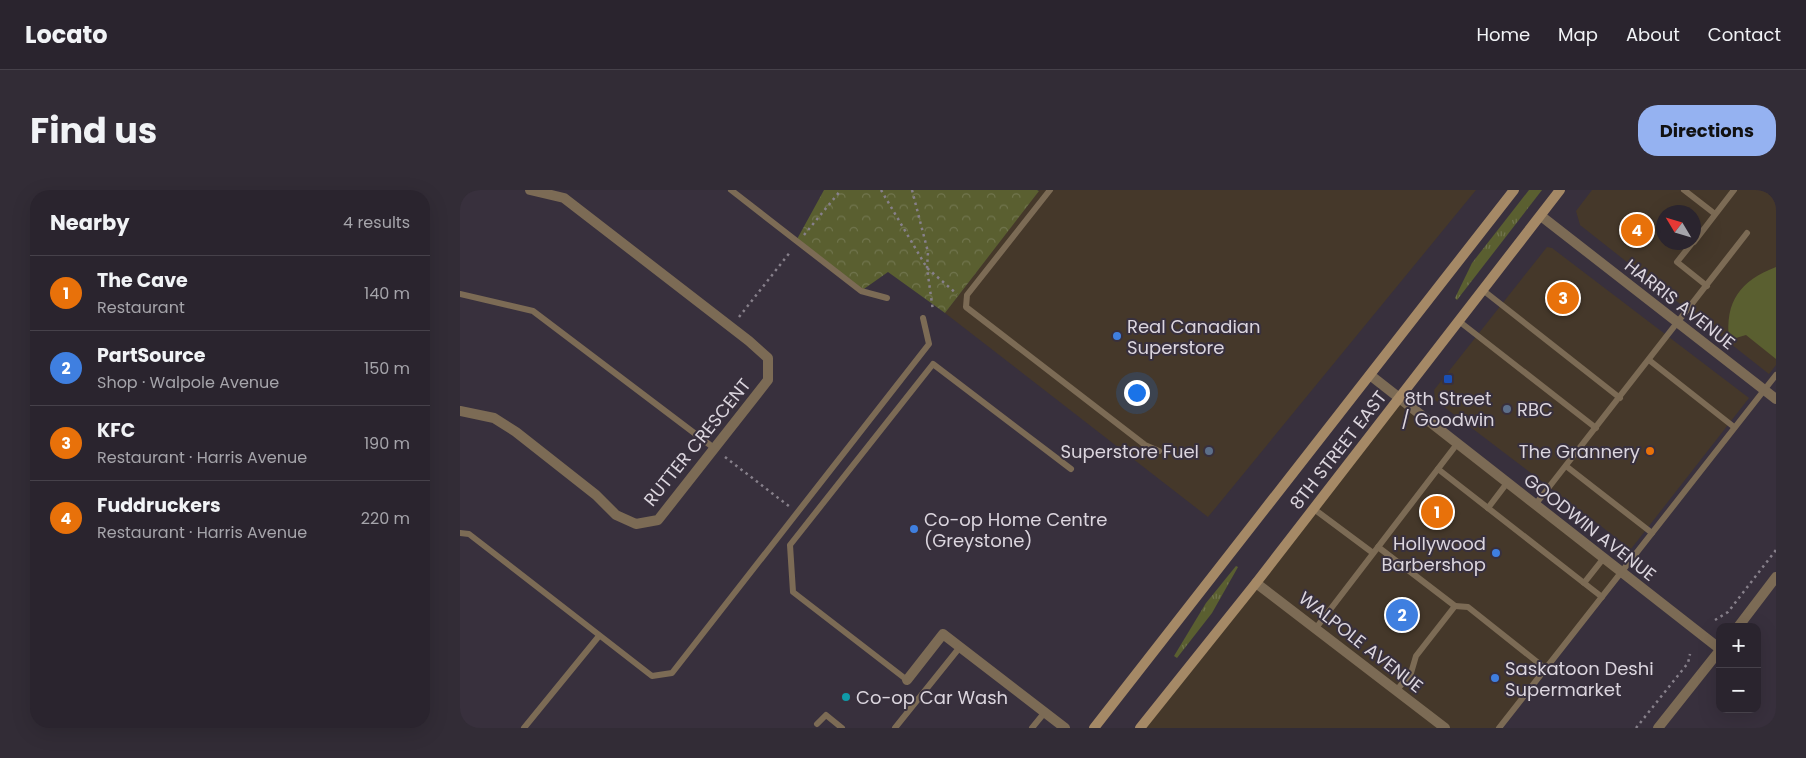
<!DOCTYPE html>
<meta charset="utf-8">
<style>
:root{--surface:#2a242e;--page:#322c36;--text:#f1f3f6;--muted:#a5a4aa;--line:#46414a;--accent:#95b2f1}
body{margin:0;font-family:Poppins,sans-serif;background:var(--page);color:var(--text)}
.controls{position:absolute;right:15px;bottom:15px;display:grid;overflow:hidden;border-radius:10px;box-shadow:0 5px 20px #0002}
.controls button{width:45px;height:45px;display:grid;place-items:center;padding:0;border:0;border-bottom:1px solid var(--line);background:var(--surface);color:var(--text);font:25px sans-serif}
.compass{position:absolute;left:1196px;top:15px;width:45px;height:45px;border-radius:50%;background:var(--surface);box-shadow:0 5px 20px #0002;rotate:308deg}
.you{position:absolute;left:676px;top:202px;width:18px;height:18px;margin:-12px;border:4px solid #fff;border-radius:50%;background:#1a73e8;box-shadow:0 0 0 8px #1a73e833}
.badge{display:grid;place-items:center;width:32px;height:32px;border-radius:50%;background:var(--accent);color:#fff;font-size:16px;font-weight:700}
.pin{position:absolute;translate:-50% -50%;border:2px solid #fff;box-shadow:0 1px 5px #0006}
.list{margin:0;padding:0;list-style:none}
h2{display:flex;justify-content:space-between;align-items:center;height:65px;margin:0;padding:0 20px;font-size:21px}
h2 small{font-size:16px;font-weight:400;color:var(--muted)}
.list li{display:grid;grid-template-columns:32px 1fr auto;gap:15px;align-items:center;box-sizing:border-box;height:75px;padding:0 20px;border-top:1px solid var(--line)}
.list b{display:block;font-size:19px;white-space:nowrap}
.list p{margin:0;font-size:16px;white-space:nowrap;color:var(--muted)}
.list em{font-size:16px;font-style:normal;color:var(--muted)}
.map{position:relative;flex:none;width:1316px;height:538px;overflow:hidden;border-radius:20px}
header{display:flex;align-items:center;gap:30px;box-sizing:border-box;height:70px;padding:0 25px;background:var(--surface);border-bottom:1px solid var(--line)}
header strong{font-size:24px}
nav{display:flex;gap:28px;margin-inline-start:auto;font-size:18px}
.intro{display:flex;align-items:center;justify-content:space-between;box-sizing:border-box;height:120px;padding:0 30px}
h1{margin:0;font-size:35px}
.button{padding:12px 22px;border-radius:20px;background:var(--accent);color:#111;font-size:18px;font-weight:700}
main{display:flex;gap:30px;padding:0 30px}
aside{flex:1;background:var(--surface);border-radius:20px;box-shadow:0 5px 20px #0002}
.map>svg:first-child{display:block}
.commercial{fill:#45382a;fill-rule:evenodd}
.grass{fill:url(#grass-tufts)}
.forest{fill:url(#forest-crowns)}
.garden{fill:#5a5f30}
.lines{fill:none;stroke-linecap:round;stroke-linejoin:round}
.path{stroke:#87808b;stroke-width:2.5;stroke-dasharray:2.5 4;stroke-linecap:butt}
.lane{stroke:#7c6b55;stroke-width:6}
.street{stroke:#7c6b55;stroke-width:10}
.secondary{stroke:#a58966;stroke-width:10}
.shop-dot{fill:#3f7fe0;stroke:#38303d;stroke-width:2}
.transit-dot{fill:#1a4fb4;stroke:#38303d;stroke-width:2}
.service-dot{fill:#5c6f8a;stroke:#38303d;stroke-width:2}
.food-dot{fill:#e8710a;stroke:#38303d;stroke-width:2}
.culture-dot{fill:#0f9aa8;stroke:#38303d;stroke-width:2}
.labels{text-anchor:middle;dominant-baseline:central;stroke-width:4;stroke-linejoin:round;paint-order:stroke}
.street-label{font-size:18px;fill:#dbd5de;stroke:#38303d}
.poi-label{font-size:18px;fill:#dbd5de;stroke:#38303d;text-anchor:start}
</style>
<header>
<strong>Locato</strong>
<nav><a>Home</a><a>Map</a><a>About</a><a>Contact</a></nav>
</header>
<div class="intro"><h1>Find us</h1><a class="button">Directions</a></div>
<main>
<aside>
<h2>Nearby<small>4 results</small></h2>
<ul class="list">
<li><span class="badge" style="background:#e8710a">1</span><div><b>The Cave</b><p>Restaurant</p></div><em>140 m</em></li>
<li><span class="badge" style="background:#3f7fe0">2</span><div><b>PartSource</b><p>Shop · Walpole Avenue</p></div><em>150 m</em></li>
<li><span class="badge" style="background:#e8710a">3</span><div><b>KFC</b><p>Restaurant · Harris Avenue</p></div><em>190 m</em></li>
<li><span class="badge" style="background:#e8710a">4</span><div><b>Fuddruckers</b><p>Restaurant · Harris Avenue</p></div><em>220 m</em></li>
</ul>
</aside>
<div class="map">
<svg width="1316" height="538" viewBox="0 0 1316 538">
<defs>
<pattern id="grass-tufts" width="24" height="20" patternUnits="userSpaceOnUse" patternTransform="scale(1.25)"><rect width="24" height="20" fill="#5a5f30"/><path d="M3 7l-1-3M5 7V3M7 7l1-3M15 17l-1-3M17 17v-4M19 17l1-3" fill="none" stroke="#71754e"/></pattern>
<pattern id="forest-crowns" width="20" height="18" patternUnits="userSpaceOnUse" patternTransform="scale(1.25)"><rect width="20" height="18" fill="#5a5f30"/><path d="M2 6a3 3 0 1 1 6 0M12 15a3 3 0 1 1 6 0" fill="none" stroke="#71754e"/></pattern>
</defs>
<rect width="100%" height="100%" fill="#38303d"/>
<g class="commercial">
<polygon points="579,0 1016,0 748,327 485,123"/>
<path d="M1132 0H1316V175L1309 184 1120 35 1116 21ZM1204 22H1234V52H1204Z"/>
<polygon points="1087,57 1092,58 1289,208 1171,359 975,210 974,200"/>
<polygon points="939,208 1161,383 1039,538 680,538"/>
</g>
<g class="grass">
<polygon points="1069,0 1082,0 997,110 995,108 1012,73"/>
<polygon points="776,376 778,377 752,423 717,468 714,466 746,413"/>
</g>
<polygon class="forest" points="364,0 577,0 579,1 485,123 428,82 401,101 336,51"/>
<path class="garden" d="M1316 77V169L1286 145 1269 150C1265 111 1280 91 1316 77Z"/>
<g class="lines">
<g class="path">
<polyline points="421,0 467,78 497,104"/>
<polyline points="452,0 468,62 467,78 473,121"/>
<polyline points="344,45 381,0"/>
<polyline points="279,127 331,61"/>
<polyline points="265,267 330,317"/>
<polyline points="1255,430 1268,422 1316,360"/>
<polyline points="1176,538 1228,473 1230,464"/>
</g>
<g class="lane">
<polyline points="271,0 401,101 427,108"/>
<polyline points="590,0 507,105 506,117 685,255 699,261"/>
<polyline points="1224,0 1255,24"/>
<polyline points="1233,52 1217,72 1247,96"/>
<polyline points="1234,52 1274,0"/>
<polyline points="1024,101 1160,208"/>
<polyline points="0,104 73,121 254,258"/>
<polyline points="1000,132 1136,238"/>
<polyline points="1189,170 1274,237"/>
<polyline points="1106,276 1192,343"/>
<polyline points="978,279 1124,393 1143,369"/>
<polyline points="1075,315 1287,43"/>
<polyline points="1028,318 1047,293"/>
<polyline points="854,319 913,363"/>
<polyline points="0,343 9,344 192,486 212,483 469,154 463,128"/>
<polyline points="918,357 995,416 956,466 951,483 936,501"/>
<polyline points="1124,393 1142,407"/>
<polyline points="995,416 1008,417 1086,479"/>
<polyline points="856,438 997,254"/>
<polyline points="447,490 333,402 330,355 473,174 611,279"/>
<polyline points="357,534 366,525 382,538"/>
<polyline points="64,538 139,446"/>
<polyline points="435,538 500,457"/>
<polyline points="572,538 585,522"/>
<polyline points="1039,538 1316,185"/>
</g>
<g class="street">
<polyline points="1081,26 1316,209"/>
<polyline points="910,185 1260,459"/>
<polyline points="0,221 34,228 56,242 136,305 156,325 176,334 198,330 308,190 308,168 289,151 104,8 70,0"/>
<polyline points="796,393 985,538"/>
<polyline points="1278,437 1316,387"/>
<polyline points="447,490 483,444 605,538"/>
<polyline points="1198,538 1260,460"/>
</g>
<g class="secondary">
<polyline points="634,538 1054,0"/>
<polyline points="680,538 796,393 1100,0"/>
</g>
</g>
<g class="shop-dot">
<circle cx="657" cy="146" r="5"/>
<circle cx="454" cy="339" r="5"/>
<circle cx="1036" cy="363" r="5"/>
<circle cx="1035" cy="488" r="5"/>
</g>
<rect class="transit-dot" x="983" y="184" width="10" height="10" rx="2.5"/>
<g class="service-dot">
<circle cx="1047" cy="219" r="5"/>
<circle cx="749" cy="261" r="5"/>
</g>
<circle class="food-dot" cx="1190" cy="261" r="5"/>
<circle class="culture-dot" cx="386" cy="507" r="5"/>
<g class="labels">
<g class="street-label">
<text transform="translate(1220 114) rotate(38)">HARRIS AVENUE</text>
<text transform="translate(237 252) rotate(-51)">RUTTER CRESCENT</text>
<text transform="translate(878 260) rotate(-52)">8TH STREET EAST</text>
<text transform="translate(1130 337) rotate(38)">GOODWIN AVENUE</text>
<text transform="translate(901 452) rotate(38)">WALPOLE AVENUE</text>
</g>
<g class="poi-label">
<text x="667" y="136">Real Canadian<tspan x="667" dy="21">Superstore</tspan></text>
<text x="988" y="208" text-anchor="middle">8th Street<tspan x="988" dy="21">/ Goodwin</tspan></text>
<text x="1057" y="219">RBC</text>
<text x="739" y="261" text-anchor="end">Superstore Fuel</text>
<text x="1180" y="261" text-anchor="end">The Grannery</text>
<text x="464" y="329">Co-op Home Centre<tspan x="464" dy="21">(Greystone)</tspan></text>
<text x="1026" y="353" text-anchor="end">Hollywood<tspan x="1026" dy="21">Barbershop</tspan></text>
<text x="1045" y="478">Saskatoon Deshi<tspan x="1045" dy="21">Supermarket</tspan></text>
<text x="396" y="507">Co-op Car Wash</text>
</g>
</g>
</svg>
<div class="controls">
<button>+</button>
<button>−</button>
</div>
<svg class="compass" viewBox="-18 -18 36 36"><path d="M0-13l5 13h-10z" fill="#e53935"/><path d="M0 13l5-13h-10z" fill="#a5a4aa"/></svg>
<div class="you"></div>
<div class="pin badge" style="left:977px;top:322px;background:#e8710a">1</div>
<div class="pin badge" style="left:942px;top:425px;background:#3f7fe0">2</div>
<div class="pin badge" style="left:1103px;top:108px;background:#e8710a">3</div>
<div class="pin badge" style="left:1177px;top:40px;background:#e8710a">4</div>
</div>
</main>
